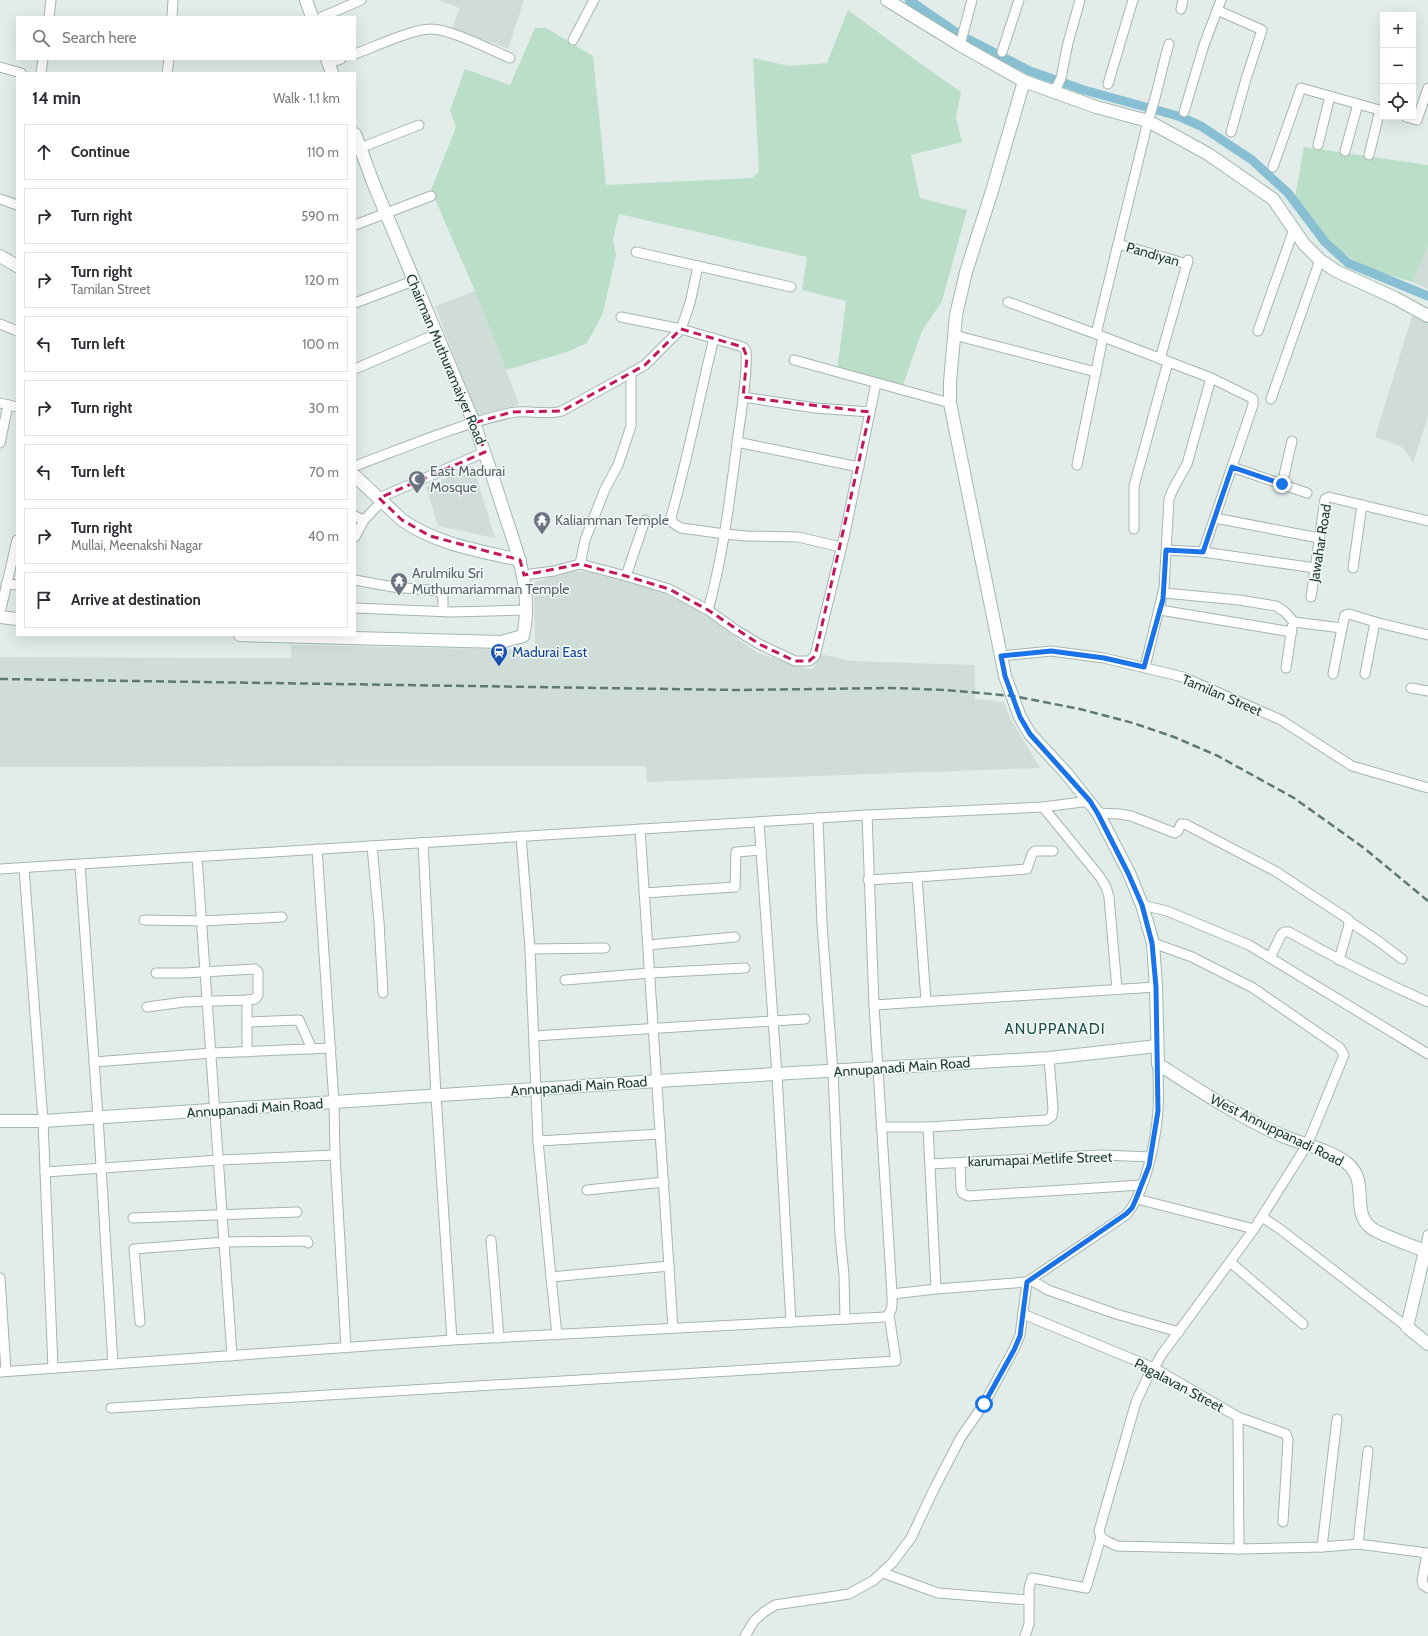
<!DOCTYPE html>
<meta charset="utf-8">
<style>
:root{--surface:#fff;--page:#f7f7f7;--text:#2b2b33;--muted:#7c7c81;--line:#e1e1e2}
body{margin:0;font-family:Cabin,sans-serif;background:var(--page);color:var(--text)}
.controls{position:absolute;right:12px;top:12px;display:grid;overflow:hidden;border-radius:0px;box-shadow:0 4px 16px #0002}
.controls button{width:36px;height:36px;display:grid;place-items:center;padding:0;border:0;border-bottom:1px solid var(--line);background:var(--surface);color:var(--text);font:20px sans-serif}
.stop{position:absolute;width:12px;height:12px;margin:-9px;border:3px solid #1a73e8;border-radius:50%;background:#fff}
.stop.end{background:#1a73e8;border-color:#fff;box-shadow:0 1px 4px #0008}
.list{margin:0;padding:0;list-style:none}
h2{display:flex;justify-content:space-between;align-items:center;height:52px;margin:0;padding:0 16px;font-size:17px}
h2 small{font-size:13px;font-weight:400;color:var(--muted)}
.list li{display:grid;grid-template-columns:26px 1fr auto;gap:12px;align-items:center;box-sizing:border-box;height:56px;margin:0 8px 8px;padding:0 8px;border:1px solid var(--line);border-radius:0px}
.list b{display:block;font-size:15px;white-space:nowrap}
.list p{margin:0;font-size:13px;white-space:nowrap;color:var(--muted)}
.list em{font-size:13px;font-style:normal;color:var(--muted)}
.icon{flex:none;width:22px;height:22px;fill:none;stroke:currentColor;stroke-width:2;stroke-linecap:round;stroke-linejoin:round}
.map{position:relative;flex:none;width:1428px;height:1636px;overflow:hidden}
.search{position:absolute;background:var(--surface);box-shadow:0 4px 16px #0002;left:16px;top:16px;width:340px;height:44px;display:flex;align-items:center;gap:10px;box-sizing:border-box;padding:0 14px;border-radius:0px;color:var(--muted);font-size:15px}
.panel{position:absolute;background:var(--surface);box-shadow:0 4px 16px #0002;left:16px;top:72px;width:340px;height:564px;border-radius:0px}
.map>svg:first-child{display:block}
.built{fill:#d0dcd8}
.green{fill:#badec8}
.lines{fill:none;stroke-linecap:round;stroke-linejoin:round}
.canal{stroke:#89bfd2;stroke-width:9}
.street-casing{stroke:#a5b5b1;stroke-width:11}
.secondary-casing{stroke:#a0b8b2;stroke-width:14}
.street{stroke:#fff;stroke-width:9}
.secondary{stroke:#fff;stroke-width:12}
.rail{stroke:#5c7975;stroke-width:2.5;stroke-dasharray:8 4;stroke-linecap:butt}
.route{stroke:#1a73e8;stroke-width:5}
.marked{fill:none;stroke:#c2185b;stroke-width:3;stroke-dasharray:8 5;stroke-linejoin:round}
.labels{text-anchor:middle;dominant-baseline:central;stroke-width:3;stroke-linejoin:round;paint-order:stroke}
.street-label{font-size:14px;fill:#223e39;stroke:#f3f9f6}
.worship-label{font-size:14px;fill:#5b616d;stroke:#f3f9f6;text-anchor:start}
.transit-label{font-size:14px;fill:#164399;stroke:#f3f9f6;text-anchor:start}
.neighbourhood-label{font-size:15px;letter-spacing:1px;fill:#1d5049;stroke:#f3f9f6}
</style>
<div class="map">
<svg width="1428" height="1636" viewBox="0 0 1428 1636">
<rect width="100%" height="100%" fill="#e2ede9"/>
<g class="built">
<polygon points="437,0 524,0 508,49 452,28 460,8"/>
<polygon points="1428,245 1428,289 1413,282"/>
<polygon points="475,291 519,404 478,419 435,306"/>
<polygon points="1412,316 1428,323 1428,416 1413,463 1407,453 1402,447 1375,437"/>
<polygon points="473,466 495,538 438,526 426,487"/>
<polygon points="572,571 594,573 644,587 668,595 705,614 742,642 758,653 807,669 813,669 820,654 852,661 975,665 975,699 1004,702 1010,718 1040,768 647,782 646,766 0,767 0,657 291,658 291,645 535,650 534,582"/>
</g>
<g class="green">
<polygon points="848,10 921,64 961,92 956,118 962,142 911,155 920,198 967,210 942,301 922,331 902,388 837,371 846,301 802,290 807,257 619,214 613,239 616,255 603,313 587,343 567,352 506,370 475,291 431,190 456,127 450,110 465,69 510,85 535,28 546,28 593,56 606,185 752,178 759,171 753,58 789,66 827,63"/>
<path d="M1304 147 1428 165V245L1413 282C1384 274 1356 265 1333 245 1318 232 1307 213 1295 197Z"/>
</g>
<g class="lines">
<polyline class="canal" points="909,0 960,35 1030,71 1084,90 1178,116 1201,126 1252,160 1288,193 1325,242 1348,263 1428,296"/>
<g class="street-casing">
<g id="street">
<polyline points="1181,9 1183,0"/>
<polyline points="1217,10 1262,30 1246,79 1231,132"/>
<polyline points="49,17 51,0"/>
<polyline points="172,17 173,0"/>
<polyline points="322,17 361,0"/>
<polyline points="573,40 594,0"/>
<polyline points="960,45 972,0"/>
<polyline points="1002,52 1019,0"/>
<path d="M355 54C374 47 412 29 431 29 450 29 491 50 510 58"/>
<polyline points="329,63 341,59"/>
<polyline points="0,67 21,73"/>
<polyline points="41,73 43,59"/>
<polyline points="167,73 169,59"/>
<polyline points="1108,84 1133,0"/>
<polyline points="1054,93 1061,78 1068,43 1080,0"/>
<polyline points="1184,112 1204,45 1221,0"/>
<polyline points="1406,117 1417,120 1428,88"/>
<polyline points="1318,145 1330,96"/>
<polyline points="355,150 419,125"/>
<polyline points="1345,151 1358,104"/>
<polyline points="1369,155 1380,110"/>
<polyline points="1273,167 1301,88 1383,111"/>
<polyline points="0,199 17,205"/>
<polyline points="355,225 431,196"/>
<polyline points="1118,244 1187,264"/>
<polyline points="636,252 791,287"/>
<polyline points="1008,302 1096,334"/>
<polyline points="355,303 413,281"/>
<path d="M621 317 681 329 743 347 746 351C748 375 741 411 738 436 730 495 724 553 708 610"/>
<polyline points="0,324 17,331"/>
<polyline points="1258,331 1294,229"/>
<polyline points="954,335 1096,372"/>
<path d="M714 338C699 398 688 458 671 517L673 523 681 528 725 534 747 536 798 537 841 547"/>
<polyline points="1160,359 1188,260"/>
<polyline points="794,360 950,403"/>
<polyline points="355,369 436,334"/>
<polyline points="743,397 815,408 870,412"/>
<polyline points="1271,399 1320,260"/>
<polyline points="0,403 17,407"/>
<polyline points="737,442 859,467"/>
<polyline points="0,443 8,405"/>
<polyline points="1077,465 1103,337"/>
<path d="M355 466C406 447 457 425 510 413 527 409 545 416 562 411L645 365 681 329 690 303 698 266"/>
<polyline points="1232,467 1307,493"/>
<polyline points="1282,484 1292,441"/>
<polyline points="379,498 485,452"/>
<polyline points="355,516 364,520"/>
<polyline points="1215,518 1319,538"/>
<polyline points="1134,529 1134,486 1168,362"/>
<polyline points="355,537 364,520 382,501"/>
<polyline points="1167,550 1203,552 1253,405 1253,399 1250,397 1211,378"/>
<polyline points="1203,552 1315,568"/>
<polyline points="580,564 585,540 605,489 618,465 631,426 631,373"/>
<polyline points="1353,568 1362,505"/>
<polyline points="524,575 554,571 580,564 626,576 669,589 708,610 736,630 759,644 795,661 809,661 815,656 845,533 876,383"/>
<polyline points="626,576 645,520"/>
<polyline points="355,580 393,587 439,591 443,597 443,611"/>
<polyline points="6,584 17,585"/>
<polyline points="1164,593 1239,600 1276,606 1285,612 1294,622"/>
<polyline points="1311,597 1325,499 1329,497 1428,521"/>
<polyline points="355,608 451,612 526,610"/>
<polyline points="1160,610 1292,632"/>
<polyline points="0,613 17,540"/>
<polyline points="1294,622 1342,628 1345,615 1349,614 1375,622 1428,635"/>
<polyline points="1001,656 1051,651 1104,658 1183,677 1281,720 1352,766 1428,788"/>
<path d="M1145 667 1164 588 1169 499 1173 489 1187 464 1211 378 1096 334 1148 121C1157 96 1161 70 1169 44"/>
<polyline points="1286,668 1292,627"/>
<polyline points="1333,674 1342,628"/>
<polyline points="1365,674 1375,622"/>
<polyline points="1411,688 1428,691"/>
<polyline points="1043,807 1100,877 1106,887 1109,897 1117,989"/>
<polyline points="1098,813 1119,814 1131,816 1175,833 1178,831 1181,824 1185,824 1275,871 1348,919 1349,925 1339,960"/>
<polyline points="867,815 874,1005 892,1294"/>
<polyline points="818,818 822,924 833,1072 840,1235 844,1275 845,1319"/>
<polyline points="759,822 777,1075 791,1322"/>
<polyline points="640,829 673,1328"/>
<polyline points="521,836 530,949 538,1141 551,1277 669,1266"/>
<path d="M423 843 436 1096 452 1340 885 1317C894 1312 892 1303 892 1294L936 1289 1027 1282"/>
<polyline points="372,846 379,922 383,993"/>
<polyline points="197,857 232,1356"/>
<polyline points="80,865 98,1117 113,1364"/>
<polyline points="24,868 43,1121 53,1368"/>
<polyline points="0,869 867,815 1043,807 1090,801"/>
<polyline points="868,880 917,877"/>
<polyline points="644,893 735,887 736,852 761,850"/>
<polyline points="1142,905 1167,911 1249,945 1428,1054"/>
<polyline points="144,920 202,921 282,917"/>
<polyline points="1349,921 1381,943 1402,959"/>
<polyline points="1153,943 1192,957 1253,988 1340,1048 1344,1055 1307,1145 1254,1229 1162,1354 1154,1368"/>
<polyline points="648,945 735,937"/>
<polyline points="530,949 605,948"/>
<path d="M1270 958 1281 935 1284 932H1289C1335 958 1380 981 1428 1002"/>
<polyline points="565,980 650,973 745,968"/>
<polyline points="247,1000 247,1022"/>
<polyline points="926,1001 917,877 1027,869 1032,854 1035,851 1053,851"/>
<polyline points="874,1005 1156,987"/>
<polyline points="147,1007 184,1002 247,1000 255,999 258,995 258,972 255,969 184,973 156,973"/>
<polyline points="534,1036 805,1019"/>
<polyline points="247,1052 247,1022 299,1020 312,1049"/>
<polyline points="94,1062 212,1053 331,1048"/>
<polyline points="881,1127 928,1127 1047,1120 1052,1116 1053,1108 1049,1058"/>
<polyline points="928,1127 936,1289"/>
<polyline points="538,1141 660,1134"/>
<polyline points="335,1155 346,1348"/>
<polyline points="960,1163 961,1189 962,1193 968,1196 1142,1185"/>
<polyline points="930,1164 1102,1155 1150,1157"/>
<polyline points="45,1172 220,1160 335,1155 334,1103 317,849"/>
<polyline points="587,1190 664,1182"/>
<polyline points="1137,1199 1254,1229"/>
<polyline points="1262,1217 1280,1229 1407,1327"/>
<polyline points="133,1218 297,1212"/>
<polyline points="1428,1235 1425,1251 1428,1251"/>
<polyline points="491,1240 499,1338"/>
<polyline points="1230,1262 1303,1324"/>
<polyline points="551,1277 557,1335"/>
<polyline points="0,1278 6,1371"/>
<polyline points="1031,1280 1048,1290 1116,1314 1179,1332"/>
<polyline points="1023,1314 1154,1368 1238,1417 1286,1434 1288,1440 1283,1522"/>
<polyline points="140,1322 134,1249 225,1242 307,1241 308,1243"/>
<path d="M1152 1368 1136 1402 1099 1531C1100 1540 1109 1542 1117 1546L1239 1549 1238 1417"/>
<polyline points="0,1372 452,1340"/>
<polyline points="111,1408 896,1361 889,1315"/>
<polyline points="1358,1544 1368,1451"/>
<polyline points="1322,1547 1337,1419"/>
<polyline points="1239,1549 1322,1547 1358,1544 1427,1553 1422,1581 1423,1585 1428,1588"/>
<polyline points="883,1573 938,1593 1029,1600 1029,1624 1025,1636"/>
<polyline points="1029,1600 1029,1588 1032,1578 1086,1588 1101,1537"/>
<path d="M745 1636 754 1621 764 1612 775 1605 849 1594 874 1580 893 1562 911 1538 934 1489 961 1437 984 1404 1014 1349 1020 1335 1027 1282 1126 1215C1146 1192 1156 1140 1158 1110 1159 1095 1158 1079 1158 1064"/>
</g>
</g>
<g class="secondary-casing">
<g id="secondary">
<polyline points="306,0 312,17"/>
<polyline points="887,0 960,45 1024,81 1096,107 1148,121 1208,154 1273,199 1304,244 1320,260 1336,271 1395,298 1428,316"/>
<polyline points="327,59 332,73"/>
<path d="M1024 81 992 191 966 272 956 315 950 382V403L1005 676 1020 717 1030 734 1066 773 1098 813 1129 873 1142 905 1153 943 1156 987 1158 1064C1197 1089 1236 1115 1278 1134 1300 1144 1330 1149 1348 1164 1369 1182 1351 1210 1370 1227 1377 1234 1414 1246 1425 1251L1407 1327 1428 1344"/>
<polyline points="0,256 17,266"/>
<path d="M355 476 402 520C436 544 480 551 520 560"/>
<polyline points="0,617 17,619"/>
<path d="M240 635 501 642 523 636C533 591 517 551 503 509 494 480 484 451 474 423L374 185 355 134"/>
<polyline points="0,1121 43,1121 657,1081 1049,1058 1157,1046"/>
</g>
</g>
<use href="#street" class="street"/>
<use href="#secondary" class="secondary"/>
<polyline class="rail" points="0,679 737,690 892,688 946,690 1013,696 1080,709 1133,723 1174,737 1218,756 1294,798 1364,848 1428,901"/>
</g>
<g class="lines">
<polyline class="route" points="984,1404 1014,1350 1020,1336 1027,1282 1126,1214 1132,1208 1136,1199 1149,1166 1158,1111 1156,987 1152,943 1142,905 1128,873 1098,814 1090,801 1030,734 1020,717 1005,676 1001,656 1051,651 1104,658 1144,667 1163,599 1166,550 1203,552 1232,467 1282,484"/>
</g>
<path class="marked" d="M681 329 743 347 747 357 743 397 870 412 815 656 809 661H795L759 644 708 610 669 589 626 576 580 564 524 575 520 560 430 536 402 520 379 498 485 452 474 423 512 412 562 411 645 365Z"/>
<defs>
<g id="mosque-pin" transform="scale(0.9)"><path d="M0 17L-7.5 6A9.5 9.5 0 1 1 7.5 6Z" fill="#6b7280" stroke="#f3f9f6"/><path d="M3.5-4.9A6 6 0 1 0 3.5 4.9A5 5 0 1 1 3.5-4.9Z" fill="#fff"/></g>
<g id="temple-pin" transform="scale(0.9)"><path d="M0 17L-7.5 6A9.5 9.5 0 1 1 7.5 6Z" fill="#6b7280" stroke="#f3f9f6"/><path d="M0-6L5-2H3V0L6.5 2.5H4V6H1.5V3h-3V6H-4V2.5H-6.5L-3 0V-2H-5Z" fill="#fff"/></g>
<g id="station-pin" transform="scale(0.9)"><path d="M0 17L-7.5 6A9.5 9.5 0 1 1 7.5 6Z" fill="#1a4fb4" stroke="#f3f9f6"/><path d="M-3-6H3Q5-6 5-4V2Q5 4 3 4L4.5 6H3L1.5 4h-3L-3 6H-4.5L-3 4Q-5 4-5 2V-4Q-5-6-3-6ZM-3.5-4v3h7v-3ZM-3.5 1v1.5H-2V1ZM2 1v1.5H3.5V1Z" fill="#fff"/></g>
</defs>
<g fill-rule="evenodd">
<use href="#mosque-pin" x="417" y="479"/>
<use href="#temple-pin" x="542" y="520"/>
<use href="#temple-pin" x="399" y="581"/>
<use href="#station-pin" x="499" y="652"/>
</g>
<g class="labels">
<g class="street-label">
<text transform="translate(1153 254) rotate(16)">Pandiyan</text>
<text transform="translate(446 359) rotate(67)">Chairman Muthuramaiyer Road</text>
<text transform="translate(1320 543) rotate(-81)">Jawahar Road</text>
<text transform="translate(1222 695) rotate(23)">Tamilan Street</text>
<text transform="translate(902 1067) rotate(-4)">Annupanadi Main Road</text>
<text transform="translate(579 1086) rotate(-4)">Annupanadi Main Road</text>
<text transform="translate(255 1108) rotate(-4)">Annupanadi Main Road</text>
<text transform="translate(1277 1130) rotate(26)">West Annuppanadi Road</text>
<text transform="translate(1040 1159) rotate(-2)">karumapai Metlife Street</text>
<text transform="translate(1179 1385) rotate(28)">Pagalavan Street</text>
</g>
<g class="worship-label">
<text x="430" y="471">East Madurai<tspan x="430" dy="16">Mosque</tspan></text>
<text x="555" y="520">Kaliamman Temple</text>
<text x="412" y="573">Arulmiku Sri<tspan x="412" dy="16">Muthumariamman Temple</tspan></text>
</g>
<g class="transit-label">
<text x="512" y="652">Madurai East</text>
</g>
<g class="neighbourhood-label">
<text x="1055" y="1029">ANUPPANADI</text>
</g>
</g>
</svg>
<div class="controls">
<button>+</button>
<button>−</button>
<button><svg class="icon" aria-label="locate" viewBox="0 0 24 24"><circle cx="12" cy="12" r="6"/><path d="M12 2v4M12 18v4M2 12h4M18 12h4"/></svg></button>
</div>
<div class="stop" style="left:984px;top:1404px"></div>
<div class="stop end" style="left:1282px;top:484px"></div>
<div class="search"><svg class="icon" aria-label="search" viewBox="0 0 24 24"><circle cx="10" cy="10" r="6"/><path d="M15 15l6 6"/></svg>Search here</div>
<section class="panel">
<h2>14 min<small>Walk · 1.1 km</small></h2>
<ul class="list">
<li><svg class="icon" aria-label="ahead" viewBox="0 0 24 24"><path d="M12 20V5M6 11l6-6 6 6"/></svg><div><b>Continue</b></div><em>110 m</em></li>
<li><svg class="icon" aria-label="right" viewBox="0 0 24 24"><path d="M7 20v-9h11M14 6l5 5-5 5"/></svg><div><b>Turn right</b></div><em>590 m</em></li>
<li><svg class="icon" aria-label="right" viewBox="0 0 24 24"><path d="M7 20v-9h11M14 6l5 5-5 5"/></svg><div><b>Turn right</b><p>Tamilan Street</p></div><em>120 m</em></li>
<li><svg class="icon" aria-label="left" viewBox="0 0 24 24"><path d="M17 20v-9H6M10 6l-5 5 5 5"/></svg><div><b>Turn left</b></div><em>100 m</em></li>
<li><svg class="icon" aria-label="right" viewBox="0 0 24 24"><path d="M7 20v-9h11M14 6l5 5-5 5"/></svg><div><b>Turn right</b></div><em>30 m</em></li>
<li><svg class="icon" aria-label="left" viewBox="0 0 24 24"><path d="M17 20v-9H6M10 6l-5 5 5 5"/></svg><div><b>Turn left</b></div><em>70 m</em></li>
<li><svg class="icon" aria-label="right" viewBox="0 0 24 24"><path d="M7 20v-9h11M14 6l5 5-5 5"/></svg><div><b>Turn right</b><p>Mullai, Meenakshi Nagar</p></div><em>40 m</em></li>
<li><svg class="icon" aria-label="arrive" viewBox="0 0 24 24"><path d="M6 21V4h12l-3 4 3 4H6"/></svg><div><b>Arrive at destination</b></div></li>
</ul>
</section>
</div>
